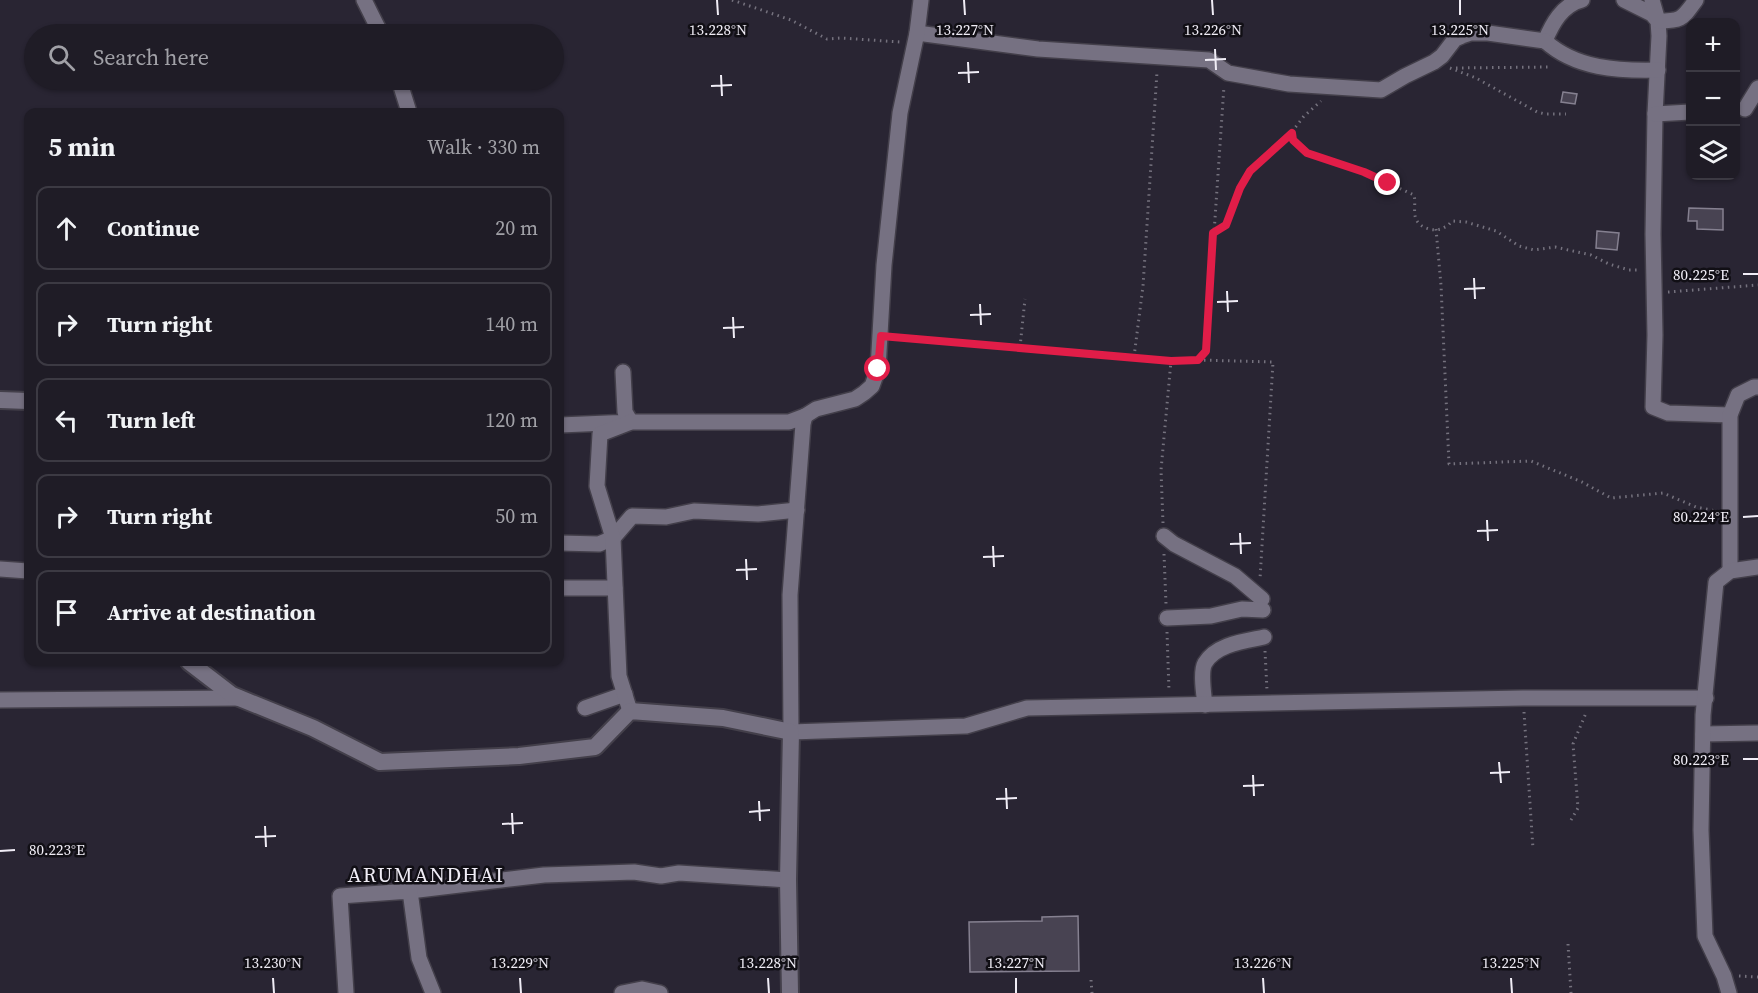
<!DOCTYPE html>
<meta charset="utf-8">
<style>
:root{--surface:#1f1c26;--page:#2c2932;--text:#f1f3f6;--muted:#a1a1a7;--line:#3c3a43}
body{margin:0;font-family:"Source Serif 4",serif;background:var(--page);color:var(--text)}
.controls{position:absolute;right:18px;top:18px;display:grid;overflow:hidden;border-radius:12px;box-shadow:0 2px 4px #0004}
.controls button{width:54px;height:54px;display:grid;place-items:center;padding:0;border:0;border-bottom:2px solid var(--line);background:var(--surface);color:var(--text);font:30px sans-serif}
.stop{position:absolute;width:18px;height:18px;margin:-14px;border:4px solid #e11d48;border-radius:50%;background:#fff}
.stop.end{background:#e11d48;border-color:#fff;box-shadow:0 2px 6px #0008}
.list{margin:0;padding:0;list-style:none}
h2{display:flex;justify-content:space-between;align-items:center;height:78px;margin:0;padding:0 24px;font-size:26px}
h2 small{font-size:20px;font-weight:400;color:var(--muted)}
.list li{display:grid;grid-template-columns:39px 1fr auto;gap:18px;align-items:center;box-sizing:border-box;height:84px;margin:0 12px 12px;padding:0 12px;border:2px solid var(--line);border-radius:12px}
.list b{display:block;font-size:22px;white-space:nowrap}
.list em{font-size:20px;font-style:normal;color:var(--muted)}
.icon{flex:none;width:33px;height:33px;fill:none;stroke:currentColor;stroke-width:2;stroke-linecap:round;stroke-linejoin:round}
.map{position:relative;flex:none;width:1758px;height:993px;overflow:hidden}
.search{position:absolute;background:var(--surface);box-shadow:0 2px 4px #0004;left:24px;top:24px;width:540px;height:66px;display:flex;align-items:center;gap:15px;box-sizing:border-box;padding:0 21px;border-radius:33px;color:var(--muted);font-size:22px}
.panel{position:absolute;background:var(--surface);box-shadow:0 2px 4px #0004;left:24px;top:108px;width:540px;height:558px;border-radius:12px}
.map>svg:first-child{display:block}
.building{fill:#484352;stroke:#858090;stroke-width:1.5}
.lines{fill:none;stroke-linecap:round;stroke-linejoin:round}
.minor-casing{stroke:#433f4a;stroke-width:18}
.tertiary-casing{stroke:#433f4a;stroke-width:20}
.path{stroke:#75727e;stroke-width:3;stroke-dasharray:1.5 4.5;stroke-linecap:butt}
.minor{stroke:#767182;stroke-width:15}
.tertiary{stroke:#767182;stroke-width:16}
.route{stroke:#e11d48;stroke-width:8}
.ticks{fill:none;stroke:#f0edf6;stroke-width:2}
.labels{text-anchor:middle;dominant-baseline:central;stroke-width:5;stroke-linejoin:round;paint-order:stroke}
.quarter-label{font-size:21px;letter-spacing:1.5px;fill:#f0edf6;stroke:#110f15}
.ticks-label{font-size:15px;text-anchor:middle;fill:#f0edf6;stroke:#110f15;stroke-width:5;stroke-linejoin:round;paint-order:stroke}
</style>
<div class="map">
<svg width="1758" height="993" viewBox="0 0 1758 993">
<rect width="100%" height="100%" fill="#292533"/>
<g class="building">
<polygon points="1563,92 1577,94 1575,104 1561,102"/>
<polygon points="1689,208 1723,209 1723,230 1697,229 1697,221 1688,221"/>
<polygon points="1597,231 1619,233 1617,250 1596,248"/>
<polygon points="1078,916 1079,971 970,972 969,922 1042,921 1042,917"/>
</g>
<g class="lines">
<g class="minor-casing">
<g id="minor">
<polyline points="364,0 381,34"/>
<polyline points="1624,0 1652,14 1658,21 1659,36 1655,114 1653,234 1655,335 1653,407 1668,413 1730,415"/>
<path d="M1652 0 1658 21C1682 21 1682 19 1696 0"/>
<path d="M917 33 1038 49 1209 60 1228 73 1289 84 1381 90 1405 76 1434 62 1442 56 1455 39 1462 36 1471 33H1488L1545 41C1552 24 1562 5 1582 0"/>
<path d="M1545 41C1576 69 1618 71 1658 70"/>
<polyline points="399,80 409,112"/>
<polyline points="1745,109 1758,88"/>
<polyline points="1655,114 1690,112"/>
<polyline points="805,416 816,409 855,399 864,393 872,386 878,369 884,265 900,113 917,33 921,0"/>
<polyline points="560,425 631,422 625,412 623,372"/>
<polyline points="1164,536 1174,544 1235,576 1262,599"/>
<polyline points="560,543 599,544 613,538 632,516 666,517 694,511 758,514 797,510"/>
<polyline points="0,569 28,571"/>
<polyline points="1730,571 1730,415 1738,395 1754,387 1758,387"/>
<polyline points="560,588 615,588"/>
<polyline points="1167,618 1211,616 1242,609 1263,610"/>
<polyline points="0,700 240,698"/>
<path d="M1205 705C1204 695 1200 672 1205 663 1216 644 1245 641 1264 637"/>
<polyline points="585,708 625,694"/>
<polyline points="630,711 619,676 613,538 597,486 600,434 631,422 789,422 805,416 803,424 790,595 791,732 966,726 1027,708 1523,698 1706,698"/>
<polyline points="1703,734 1758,733"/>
<polyline points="410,891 544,875 634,872 661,876 679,873 788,880"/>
<polyline points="346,993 340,896 410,891 419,958 433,993"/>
<polyline points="622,993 642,989 660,993"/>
<polyline points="1729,993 1724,976 1705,936 1701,830 1703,715 1716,582 1730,571 1758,567"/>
</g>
</g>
<g class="tertiary-casing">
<g id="tertiary">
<polyline points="0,400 28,401"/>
<polyline points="189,662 232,695 313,728 380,762 519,756 595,747 630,711 723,718 791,732 788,880 790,993"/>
</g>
</g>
<g class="path">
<polyline points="732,0 791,20 827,39 841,38 900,42"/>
<polyline points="1450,68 1476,78 1537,112 1545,114 1566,114"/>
<polyline points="1456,68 1550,67"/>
<path d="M1291 133 1293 140 1307 153 1364 172 1414 195C1416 203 1413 212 1416 219 1420 229 1437 233 1445 227 1448 226 1450 223 1452 221L1466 222 1496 231 1519 246 1534 250 1555 247 1591 255 1609 264 1629 270H1639"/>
<polyline points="1436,229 1441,285 1449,464 1531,461 1582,482 1611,498 1663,493 1696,507 1716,511"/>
<polyline points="1213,233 1226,225 1240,188 1250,171 1291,133 1304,116 1321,101"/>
<polyline points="1668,292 1758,285"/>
<polyline points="895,337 1171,361 1198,360 1206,351 1224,86"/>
<polyline points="1020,347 1025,299"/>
<polyline points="1134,357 1143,286 1157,72"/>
<polyline points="1198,360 1273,362 1260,579"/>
<polyline points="1163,523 1161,470 1171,361"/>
<polyline points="1164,554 1166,604"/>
<polyline points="1167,632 1169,691"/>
<polyline points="1265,651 1267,690"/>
<polyline points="1524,712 1533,849"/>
<polyline points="1571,820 1578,808 1573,744 1586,713"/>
<polyline points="1568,944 1571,993"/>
<polyline points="1739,976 1758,977"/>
<polyline points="1091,980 1092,993"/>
</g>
<use href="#minor" class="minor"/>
<use href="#tertiary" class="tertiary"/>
</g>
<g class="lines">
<polyline class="route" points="878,369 881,336 1171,361 1198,360 1206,351 1213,233 1226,225 1240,188 1250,171 1292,133 1293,140 1307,153 1364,172 1388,183"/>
</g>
<path class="ticks" d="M717 0 718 15M964 0 965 15M1212 0 1213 15M1460 0V15M1215 49 1216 70M1205 60 1226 59M968 62 969 83M958 73 979 72M721 75 722 96M711 86 732 85M1743 274H1758M1474 278 1475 299M1464 289 1485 288M1227 291 1228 312M1217 302 1238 301M980 304 981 325M970 315 991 314M733 317 734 338M723 328 744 327M1743 517 1758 516M1487 520 1488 541M1477 531 1498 530M1240 533 1241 554M1230 544 1251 543M993 546 994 567M983 557 1004 556M746 559 747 580M736 570 757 569M1743 759H1758M1499 762 1501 783M1490 773 1510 772M1253 775 1254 796M1243 786 1264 785M1006 788 1007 809M996 799 1017 798M759 801 760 821M749 812 770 810M512 813 513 834M502 824 523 823M265 826 266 847M255 837 276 836M0 851 15 850M273 978 274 993M520 978 521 993M768 978 769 993M1016 978V993M1263 978 1264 993M1511 978 1512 993"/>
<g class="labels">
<g class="quarter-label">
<text x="426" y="874">ARUMANDHAI</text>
</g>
</g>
<g class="ticks-label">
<text x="718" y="35">13.228°N</text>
<text x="965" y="35">13.227°N</text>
<text x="1213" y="35">13.226°N</text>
<text x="1460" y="35">13.225°N</text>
<text x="1701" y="280">80.225°E</text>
<text x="1701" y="522">80.224°E</text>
<text x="1701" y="765">80.223°E</text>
<text x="57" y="855">80.223°E</text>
<text x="273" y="968">13.230°N</text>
<text x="520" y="968">13.229°N</text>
<text x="768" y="968">13.228°N</text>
<text x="1016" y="968">13.227°N</text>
<text x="1263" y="968">13.226°N</text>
<text x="1511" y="968">13.225°N</text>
</g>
</svg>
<div class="controls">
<button>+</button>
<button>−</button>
<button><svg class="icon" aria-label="layers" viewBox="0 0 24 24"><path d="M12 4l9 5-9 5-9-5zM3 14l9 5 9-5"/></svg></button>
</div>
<div class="stop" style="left:878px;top:369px"></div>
<div class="stop end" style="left:1388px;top:183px"></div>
<div class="search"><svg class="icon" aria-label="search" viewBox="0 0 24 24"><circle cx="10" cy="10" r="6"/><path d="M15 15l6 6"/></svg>Search here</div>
<section class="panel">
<h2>5 min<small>Walk · 330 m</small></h2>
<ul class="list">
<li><svg class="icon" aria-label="ahead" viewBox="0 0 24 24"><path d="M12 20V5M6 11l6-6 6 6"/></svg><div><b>Continue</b></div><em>20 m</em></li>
<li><svg class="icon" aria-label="right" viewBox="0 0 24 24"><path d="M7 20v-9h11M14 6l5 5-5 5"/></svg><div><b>Turn right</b></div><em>140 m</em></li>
<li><svg class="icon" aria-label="left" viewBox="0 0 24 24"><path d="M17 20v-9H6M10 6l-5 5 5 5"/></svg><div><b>Turn left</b></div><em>120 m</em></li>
<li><svg class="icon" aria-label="right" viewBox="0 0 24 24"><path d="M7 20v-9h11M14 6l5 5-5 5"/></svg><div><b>Turn right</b></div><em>50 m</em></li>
<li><svg class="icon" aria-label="arrive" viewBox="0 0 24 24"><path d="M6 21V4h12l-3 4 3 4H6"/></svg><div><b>Arrive at destination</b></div></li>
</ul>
</section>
</div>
